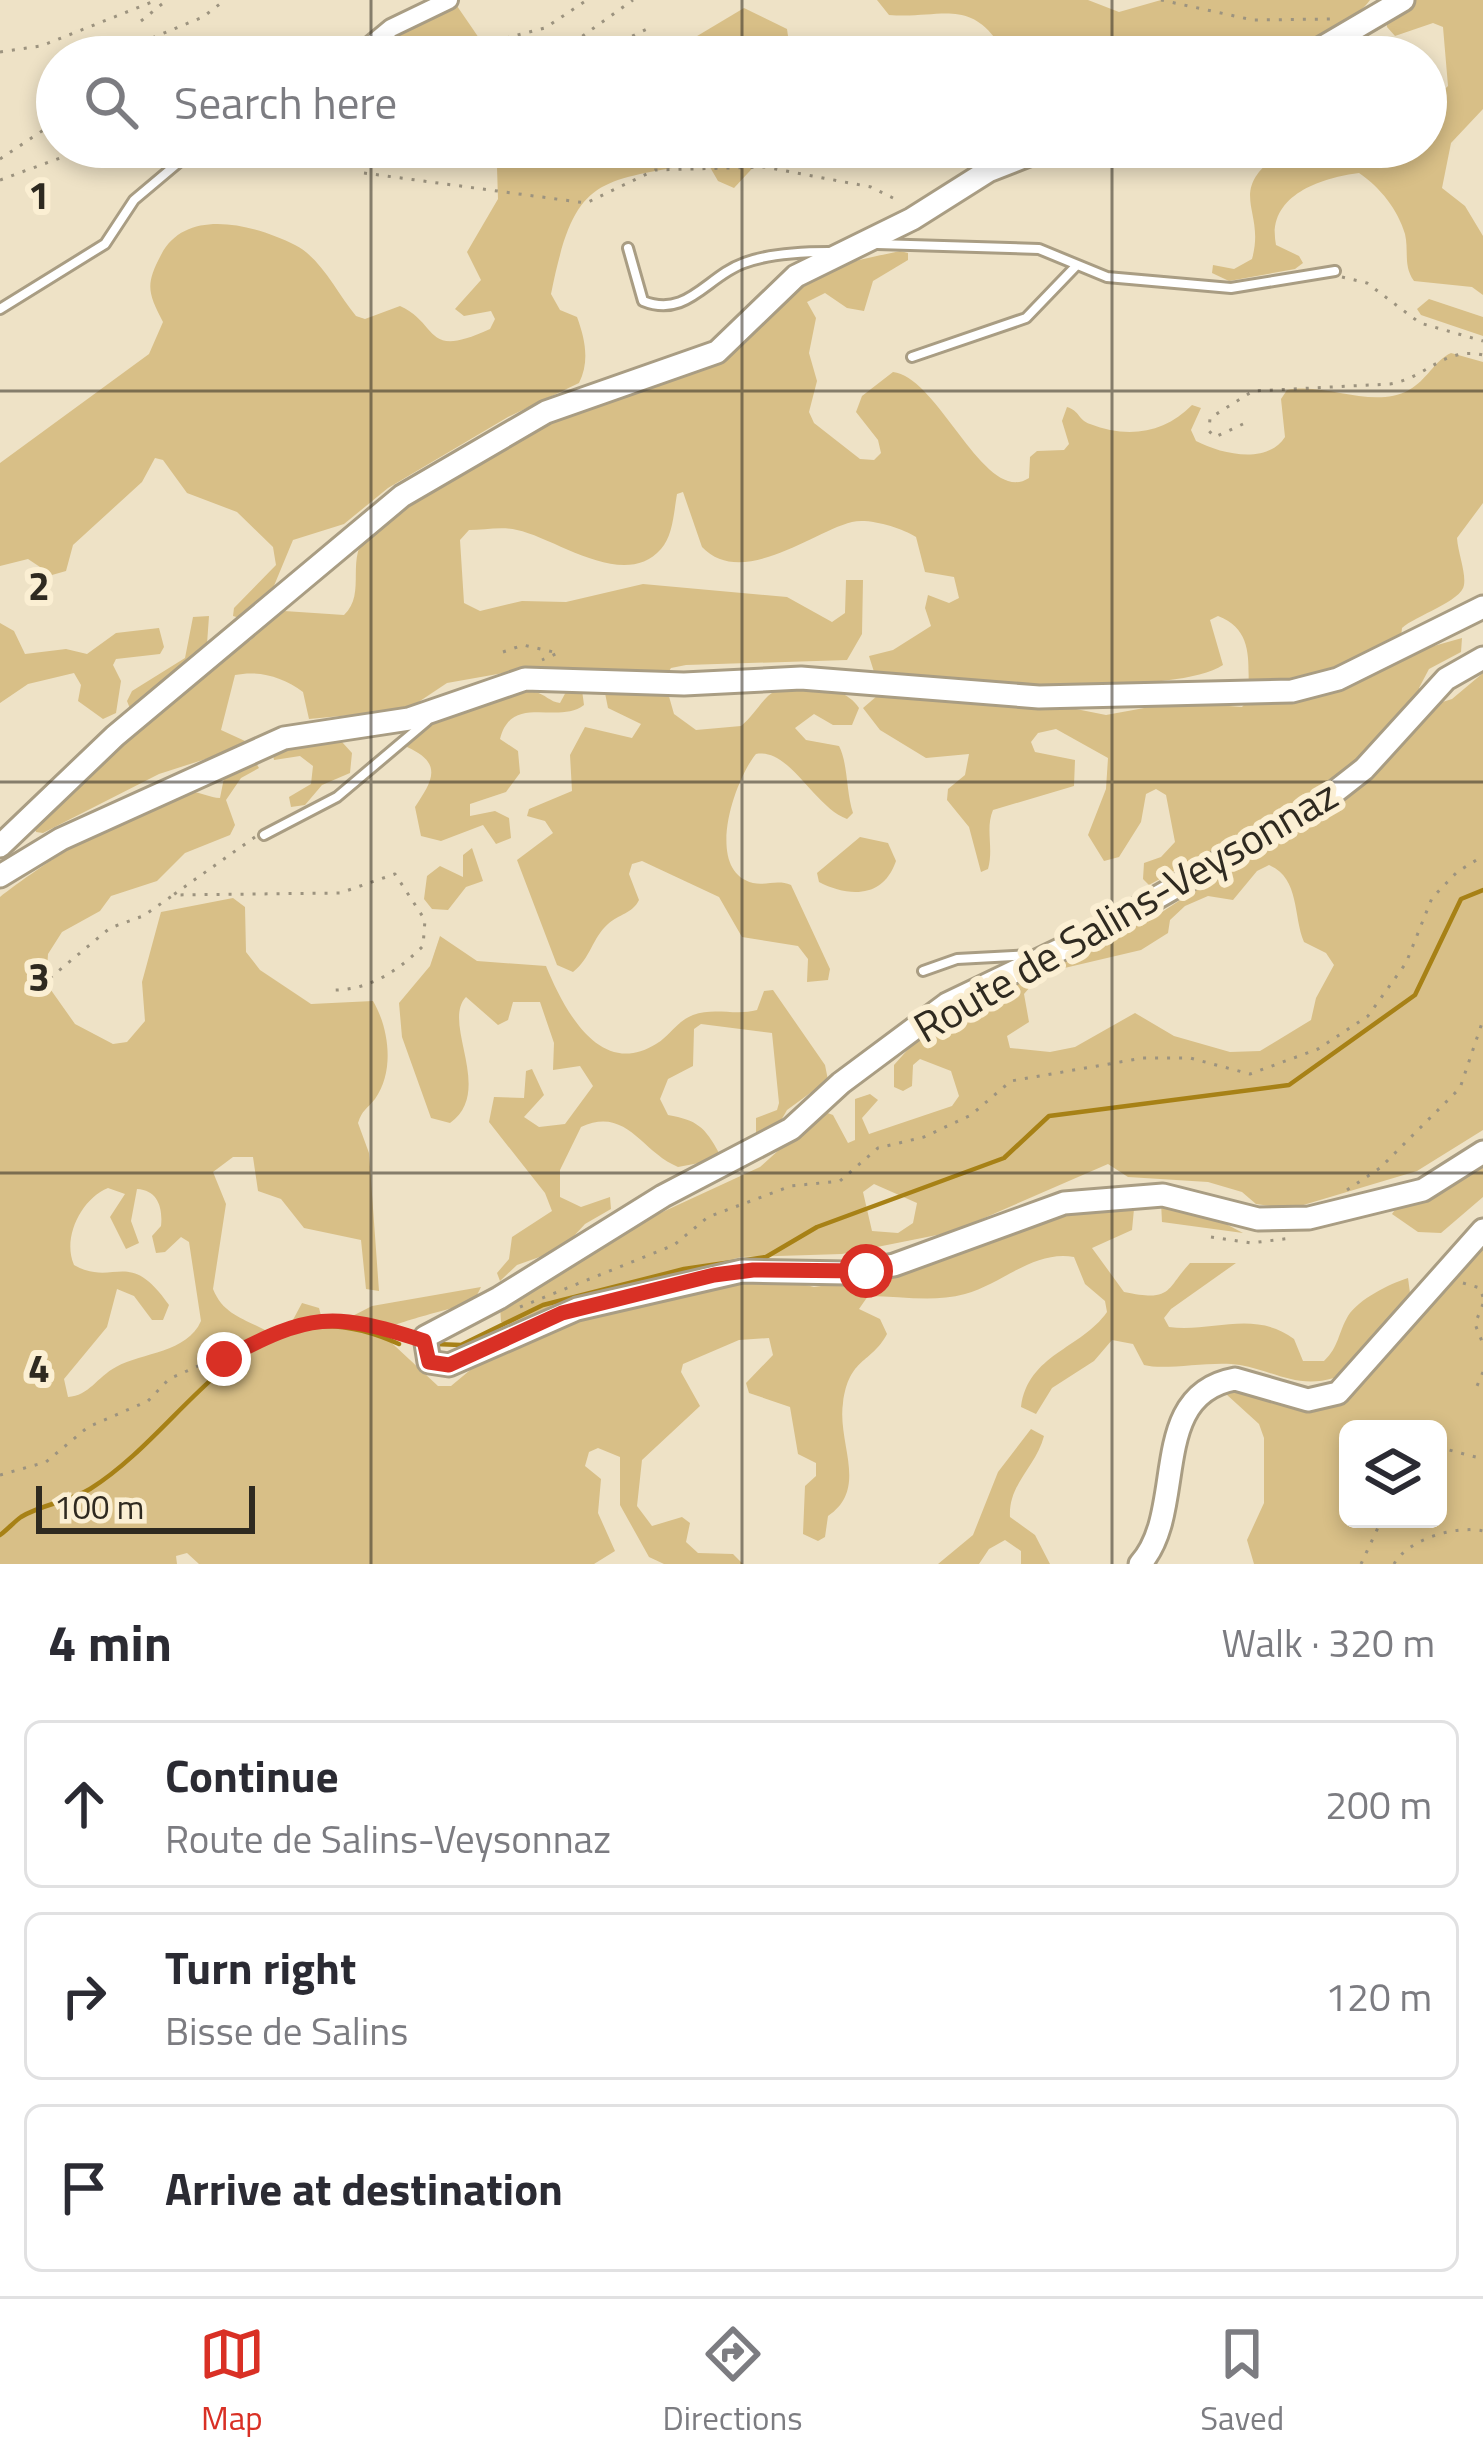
<!DOCTYPE html>
<meta charset="utf-8">
<style>
:root{--surface:#fff;--page:#f2f2f3;--text:#2b2b33;--muted:#7c7c81;--line:#e1e1e2;--accent:#d93025}
body{margin:0;font-family:"Titillium Web",sans-serif;background:var(--page);color:var(--text)}
.controls{position:absolute;right:36px;bottom:36px;display:grid;overflow:hidden;border-radius:18px;box-shadow:0 6px 18px #0003}
.controls button{width:108px;height:108px;display:grid;place-items:center;padding:0;border:0;border-bottom:3px solid var(--line);background:var(--surface);color:var(--text);font:60px sans-serif}
.scale{position:absolute;left:36px;bottom:30px;width:219px;box-sizing:border-box;padding-left:12px;border:6px solid #2f2a20;border-top:0;font-size:33px;line-height:42px;white-space:nowrap;color:#2f2a20;-webkit-text-stroke:9px #fbefd3;paint-order:stroke}
.stop{position:absolute;width:36px;height:36px;margin:-27px;border:9px solid #d93025;border-radius:50%;background:#fff}
.stop.end{background:#d93025;border-color:#fff;box-shadow:0 3px 12px #0008}
.list{margin:0;padding:0;list-style:none}
h2{display:flex;justify-content:space-between;align-items:center;height:156px;margin:0;padding:0 48px;font-size:51px}
h2 small{font-size:39px;font-weight:400;color:var(--muted)}
.list li{display:grid;grid-template-columns:78px 1fr auto;gap:36px;align-items:center;box-sizing:border-box;height:168px;margin:0 24px 24px;padding:0 24px;border:3px solid var(--line);border-radius:18px}
.list b{display:block;font-size:45px;white-space:nowrap}
.list p{margin:0;font-size:39px;white-space:nowrap;color:var(--muted)}
.list em{font-size:39px;font-style:normal;color:var(--muted)}
.icon{flex:none;width:66px;height:66px;fill:none;stroke:currentColor;stroke-width:2;stroke-linecap:round;stroke-linejoin:round}
.map{position:relative;flex:none;width:1483px;height:1564px;overflow:hidden}
.search{position:absolute;background:var(--surface);box-shadow:0 6px 18px #0003;left:36px;right:36px;top:36px;height:132px;display:flex;align-items:center;gap:30px;box-sizing:border-box;padding:0 42px;border-radius:66px;color:var(--muted);font-size:45px}
.sheet{height:732px;background:var(--surface)}
nav{display:flex;justify-content:space-around;align-items:center;box-sizing:border-box;height:168px;border-top:3px solid var(--line);background:var(--surface);font-size:33px;color:var(--muted)}
nav a{display:grid;justify-items:center;gap:6px}
nav .on{color:var(--accent)}
.map>svg:first-child{display:block}
.green{fill:#d8bf87;fill-rule:evenodd}
.lines{fill:none;stroke-linecap:round;stroke-linejoin:round}
.stream{stroke:#a78116;stroke-width:4.5}
.service-casing{stroke:#a99d83;stroke-width:14}
.minor-casing{stroke:#a99d83;stroke-width:22}
.tertiary-casing{stroke:#a99d83;stroke-width:27}
.path{stroke:#9c937f;stroke-width:3;stroke-dasharray:3 9;stroke-linecap:butt}
.service{stroke:#fff;stroke-width:8}
.minor{stroke:#fff;stroke-width:16}
.tertiary{stroke:#fff;stroke-width:21}
.route{stroke:#d93025;stroke-width:15}
.grid{fill:none;stroke:#2f2a20;stroke-width:3;stroke-opacity:0.55}
.labels{text-anchor:middle;dominant-baseline:central;stroke-width:12;stroke-linejoin:round;paint-order:stroke}
.street-label{font-size:42px;fill:#2f2a20;stroke:#fbefd3}
.grid-label{font-size:39px;text-anchor:middle;font-weight:bold;fill:#2f2a20;stroke:#fbefd3;stroke-width:12;stroke-linejoin:round;paint-order:stroke}
</style>
<div class="map">
<svg width="1483" height="1564" viewBox="0 0 1483 1564">
<rect width="100%" height="100%" fill="#eee2c6"/>
<g class="green">
<path d="M877 0H1088L1119 12 1161 0H1370C1358 17 1320 41 1298 44 1276 48 1251 42 1234 57H988L994 37C965 0 936 19 889 15Z"/>
<path d="M1413 0H1483V109L1451 143 1442 188 1465 206 1483 236V295L1472 287 1414 281C1403 266 1409 251 1405 234 1398 210 1380 187 1359 173 1320 178 1266 196 1276 245L1299 256 1303 263 1295 269 1229 281 1212 273 1213 265 1234 269 1252 259C1267 206 1220 192 1289 147H1389L1395 154 1404 147H1426V107L1448 86 1443 27 1433 23 1395 36 1387 27V18Z"/>
<polygon points="457,6 492,57 363,57 386,39"/>
<polygon points="744,8 787,29 791,57 662,57"/>
<path d="M477 147H772L734 188 718 181 707 162C597 182 575 174 551 294L560 310 577 317C585 339 590 361 579 383L508 417 388 488 344 524 293 540 271 593 243 619 233 616 234 608 276 565 273 547 237 512 187 493 163 460 155 458 142 482 73 545 66 571 52 575 28 559 0 566V463L149 354 163 322C148 293 145 285 161 255 186 206 255 225 295 245 321 258 337 293 356 316L365 319 400 306C440 324 423 360 490 329L495 319 491 311 464 316 455 309 481 280 467 252 498 199 497 167Z"/>
<path d="M900 251 908 253V260L873 281 864 311 847 308 825 293 807 302 816 318 809 353 817 381 809 412 814 423 860 459 874 460 881 453 878 440 856 412 862 396 893 372C939 377 985 507 1029 478L1030 457 1037 451 1064 450 1069 444 1062 421 1067 407C1080 411 1078 420 1090 424 1128 439 1165 433 1192 405L1201 408 1191 430 1196 441C1221 454 1267 465 1285 437L1281 399 1287 390C1327 382 1372 410 1409 390 1427 380 1434 361 1451 353L1483 362V503L1457 538C1458 553 1466 572 1464 585 1462 601 1415 616 1402 628L1401 637 1416 651 1462 638 1461 652 1429 669 1419 688 1433 705 1452 699 1483 673V1130L1417 1171 1290 1209 1256 1204 1242 1192 1208 1182 1128 1177 1108 1164 952 1232 842 1254 741 1257 556 1305 513 1325 501 1322 500 1306 656 1215 760 1167 822 1111 833 1115 848 1143 855 1140V1099L870 1094 878 1100 862 1118 869 1134 952 1106 959 1096 951 1071 920 1059 913 1065 912 1086 903 1091 894 1087V1065L927 1028 1034 968 1036 980 1024 994 1029 1022 1007 1036 1010 1048 1050 1052 1075 1047 1135 1013 1174 1036 1230 1052 1260 1051 1311 1020 1316 998 1334 965 1326 953 1304 942C1293 916 1300 878 1269 865L1257 871 1233 900 1208 896 1185 906 1170 920 1168 933 1141 950 1056 970 1052 965 1104 932 1162 912 1220 874 1221 866 1205 854 1149 885 1143 879 1144 863 1161 857 1175 842 1166 795 1156 789 1146 794 1141 822 1119 857 1104 861 1088 835 1106 789 1108 758 1056 729 1038 733 1031 742 1035 752 1075 760 1074 786 993 810C985 829 994 848 988 869L981 872 969 827 947 800 948 789 965 775 969 754 926 758 880 730 863 708 877 696 897 695 1061 706 1106 715 1177 702 1242 707 1249 699C1247 664 1256 631 1218 616L1210 620 1223 665C1171 699 944 680 875 675L869 656 893 650 931 626 925 608 928 595 949 603 959 598 954 577 925 572 916 537C901 528 870 518 852 522 812 532 742 589 702 547L683 492 677 494C674 511 673 536 661 549 624 591 556 538 517 530 502 526 484 530 469 530L460 540 464 603 480 611 522 601 566 602 643 584 787 597 832 622 845 613 846 580H863L862 634 847 660 686 665 671 668 664 679 674 714 696 730 741 726C752 717 758 706 768 696 791 677 844 684 859 708L852 725H833L814 714 795 728 806 740 839 746C848 763 846 792 853 813L847 819C814 807 790 748 756 754 735 779 703 870 753 883 766 886 777 879 791 885L830 969 828 980 807 982 808 959 798 946 742 937 719 897 642 861 632 864 629 874 639 900C632 914 619 914 608 924 592 938 591 958 573 972L557 965 517 860 553 833 545 821 527 816 529 809 572 791 570 755 585 727 632 738 641 724 608 708 604 688 589 672H509L447 683 414 705 394 711 309 719 303 692C283 677 259 670 235 675L221 730 245 741 243 747 159 774 43 833 36 832 34 825 131 711 127 701 132 691 185 658 193 617 209 616 207 644 231 653 251 640 266 615 284 611 344 615C368 593 343 556 370 532 420 487 505 439 567 413 620 391 680 378 731 351 757 338 767 310 788 291 815 267 865 259 900 251ZM874 1184 917 1203 913 1223 898 1233 872 1231 863 1192Z"/>
<polygon points="1429,299 1483,317 1483,336 1421,315 1417,309"/>
<polygon points="0,623 14,631 25,654 66,649 87,654 116,633 159,628 164,647 160,654 116,659 113,665 121,681 116,713 103,719 78,701 81,685 74,673 28,684 0,703"/>
<path d="M567 690H582L584 705C558 725 511 693 500 739L518 751 520 773 506 792 470 804V816L495 811 509 818 511 838 496 844 483 825 441 841 421 836 415 807C431 782 445 764 407 747 418 721 504 684 535 692 545 694 550 702 560 703Z"/>
<polygon points="342,742 352,753 350,773 322,785 305,805 291,807 289,797 311,784 313,766 300,756 274,760 273,755 318,741"/>
<path d="M255 761 259 768 241 778 226 800 235 825 230 835 185 853 157 881 111 896 100 911 62 932 48 954 46 983 75 1024 113 1044 127 1042 145 1021 142 982 161 912 233 898 245 907 246 952 260 970 311 1004 373 1001C389 1028 395 1071 375 1099 367 1109 362 1110 358 1123L369 1153 379 1291 366 1289 361 1240 304 1228 281 1199 258 1191 253 1157H233L213 1172 226 1204 213 1289C225 1319 251 1319 274 1336L287 1331 302 1303 319 1308 323 1323 331 1327 372 1306 481 1287 474 1301C455 1309 387 1323 381 1333L438 1386H451L475 1366 569 1322 761 1274 814 1287 835 1284 906 1267 1027 1223H1048L1058 1209 1125 1203 1134 1209 1132 1230 1092 1248 1124 1292C1173 1302 1165 1290 1190 1263H1236L1171 1309 1164 1318 1169 1327C1211 1333 1254 1309 1294 1339L1303 1361H1324C1339 1347 1338 1333 1348 1316 1359 1299 1389 1284 1408 1278L1410 1293 1334 1378C1297 1389 1274 1371 1240 1365 1212 1360 1166 1371 1144 1365L1133 1344 1112 1340 1094 1361 1052 1388 1036 1414 1021 1407C1028 1354 1081 1349 1107 1312L1105 1301 1085 1284 1074 1257C1034 1250 1002 1284 965 1294 932 1303 902 1296 868 1296L859 1309 880 1319 887 1334C871 1364 849 1357 843 1403 837 1444 869 1488 828 1516L825 1537 818 1541 803 1534 805 1486 816 1476V1463L798 1454 790 1407 749 1393 746 1383 773 1355 769 1338 739 1340 683 1364 681 1372 700 1406 642 1460 637 1506 652 1526 682 1517 690 1523 686 1542 698 1553 733 1554 743 1564H664L649 1557 620 1505V1457L598 1448 589 1452 585 1466 601 1479 598 1513 615 1551 594 1564H199L187 1553 176 1556 177 1564H0V897C34 870 150 791 192 792 201 792 210 798 220 798L224 778ZM108 1188 125 1194 110 1217 126 1249 139 1243 131 1221 137 1189C158 1190 163 1208 161 1226L152 1236 156 1253 165 1252 181 1237 189 1242 201 1321C187 1353 143 1352 116 1367 97 1377 89 1396 68 1397L64 1379 107 1327 117 1289 134 1296 152 1320H163L169 1305C128 1246 115 1288 74 1265 62 1238 81 1199 108 1188Z"/>
<path d="M860 837 888 843 896 861C883 899 848 897 819 882L817 873Z"/>
<polygon points="472,848 483,881 466,887 448,910 432,909 424,899 427,876 440,866 463,877 463,855"/>
<path d="M440 936 477 961 546 966C564 1010 600 1079 656 1044 670 1036 677 1021 693 1015 714 1007 736 1016 757 1010L764 991 773 990 825 1065 828 1080 787 1110 775 1131 756 1133V1118L777 1110 779 1103 772 1033 701 1024 694 1029 693 1066 668 1079 660 1099 668 1115C697 1120 705 1127 719 1153L715 1160 678 1167C641 1152 627 1106 581 1127L560 1170V1197L581 1207 610 1197 611 1209 585 1224 562 1249 517 1265 500 1281 497 1273 509 1259 512 1237 552 1211 545 1193 489 1122 494 1097 524 1098 526 1071 532 1069 544 1095 524 1117 539 1127 565 1124 593 1086 580 1066 553 1070 554 1043 540 1002H513L508 1020 498 1025 466 997C441 1023 495 1091 450 1123L431 1118 402 1037 399 1003 430 966Z"/>
<polygon points="1483,1159 1483,1197 1441,1233 1418,1232 1392,1214 1399,1204"/>
<polygon points="1161,1203 1209,1215 1243,1233 1162,1222"/>
<path d="M1483 1246V1564H1254L1247 1540 1264 1503V1438L1259 1424 1226 1394 1232 1389 1353 1391ZM1348 1429H1438V1519H1348Z"/>
<path d="M1031 1429 1044 1436C1036 1467 1008 1484 1010 1517L1035 1535 1050 1564H1021V1551L1005 1540 989 1549 979 1564H938L973 1535 998 1472Z"/>
</g>
<g class="lines">
<g class="stream">
<polyline points="435,1344 461,1345 543,1305 684,1269 766,1257 817,1227 1004,1158 1049,1116 1289,1085 1415,995 1461,899 1483,890"/>
<path d="M0 1535C7 1530 14 1522 21 1517 42 1504 69 1502 90 1489 193 1424 249 1275 399 1344"/>
</g>
<g class="service-casing">
<g id="service">
<polyline points="877,244 1039,249 1107,277 1231,288 1335,271"/>
<path d="M628 248 643 301C687 319 707 276 744 263 770 253 803 252 829 252"/>
<polyline points="0,309 105,244 134,200 197,147"/>
<polyline points="912,357 1026,318 1076,266"/>
<polyline points="264,835 337,797 427,721"/>
<polyline points="923,971 957,959 1032,955"/>
</g>
</g>
<g class="minor-casing">
<polyline id="minor" points="356,57 391,28 449,0"/>
</g>
<g class="tertiary-casing">
<g id="tertiary">
<polyline points="1306,57 1403,0"/>
<polyline points="1483,658 1446,679 1364,769 1318,805 1097,932 947,1004 841,1083 791,1129 663,1196 499,1298 425,1337 429,1362 449,1365 577,1309 742,1271 847,1273 894,1265 1064,1203 1163,1195 1258,1219 1309,1218 1423,1190 1483,1152"/>
<polyline points="0,846 115,736 402,496 546,412 717,352 796,276 912,219 988,171 1049,147"/>
<polyline points="0,876 61,839 284,738 409,719 525,679 684,684 801,678 1039,697 1292,691 1338,679 1483,607"/>
<path d="M1140 1564C1188 1511 1146 1395 1235 1379L1308 1400 1338 1393 1483 1230"/>
</g>
</g>
<g class="path">
<polyline points="1161,0 1253,20 1331,19"/>
<polyline points="141,21 167,0"/>
<polyline points="506,38 545,28 587,0"/>
<polyline points="0,52 41,46 157,0"/>
<polyline points="108,56 203,17 225,0"/>
<polyline points="553,57 633,0"/>
<polyline points="589,57 653,26"/>
<polyline points="0,159 57,121"/>
<polyline points="364,173 586,203 655,170 765,167 871,187 901,202"/>
<polyline points="0,180 60,158"/>
<polyline points="1342,277 1367,283 1420,323 1483,341"/>
<path d="M1243 424 1215 437 1209 431 1210 418 1253 391 1390 384C1426 378 1445 346 1483 355"/>
<polyline points="503,652 523,645 558,653 542,660"/>
<path d="M255 837 173 895 340 893 395 874 425 920 423 946C396 973 366 992 327 990"/>
<polyline points="50,978 110,928 143,916 172,896"/>
<polyline points="1347,1190 1380,1168 1460,1088 1483,1020"/>
<polyline points="1211,1237 1251,1243 1292,1238"/>
<polyline points="1463,1283 1480,1288 1483,1297"/>
<polyline points="1483,1304 1475,1324 1483,1344"/>
<polyline points="520,1307 674,1245 708,1217 791,1186 840,1181 878,1148 924,1137 971,1115 1011,1081 1143,1058 1190,1058 1250,1074 1318,1049 1368,1016 1406,963 1432,898 1457,872 1483,856"/>
<polyline points="1483,1372 1477,1386 1483,1390"/>
<polyline points="1438,1447 1483,1459"/>
<polyline points="0,1475 46,1462 88,1427 148,1401 169,1379 276,1331 303,1323 362,1320 405,1335"/>
<polyline points="1361,1564 1382,1519"/>
<path d="M1394 1564C1408 1539 1456 1525 1483 1531"/>
</g>
<use href="#service" class="service"/>
<use href="#minor" class="minor"/>
<use href="#tertiary" class="tertiary"/>
</g>
<g class="lines">
<path class="route" d="M224 1359C310 1313 332 1311 424 1341L429 1362 449 1365 562 1313 714 1275 753 1270 866 1271"/>
</g>
<path class="grid" d="M371 0V57M742 0V57M1112 0V57M371 147V1564M742 147V1564M1112 147V1564M0 391H1483M0 782H1483M0 1173H1483"/>
<g class="labels">
<g class="street-label">
<text transform="translate(1125 910) rotate(-30)">Route de Salins-Veysonnaz</text>
</g>
</g>
<g class="grid-label">
<text x="39" y="209">1</text>
<text x="39" y="600">2</text>
<text x="39" y="991">3</text>
<text x="39" y="1382">4</text>
</g>
</svg>
<div class="controls">
<button><svg class="icon" aria-label="layers" viewBox="0 0 24 24"><path d="M12 4l9 5-9 5-9-5zM3 14l9 5 9-5"/></svg></button>
</div>
<div class="scale">100 m</div>
<div class="stop" style="left:866px;top:1271px"></div>
<div class="stop end" style="left:224px;top:1359px"></div>
<div class="search"><svg class="icon" aria-label="search" viewBox="0 0 24 24"><circle cx="10" cy="10" r="6"/><path d="M15 15l6 6"/></svg>Search here</div>
</div>
<section class="sheet">
<h2>4 min<small>Walk · 320 m</small></h2>
<ul class="list">
<li><svg class="icon" aria-label="ahead" viewBox="0 0 24 24"><path d="M12 20V5M6 11l6-6 6 6"/></svg><div><b>Continue</b><p>Route de Salins-Veysonnaz</p></div><em>200 m</em></li>
<li><svg class="icon" aria-label="right" viewBox="0 0 24 24"><path d="M7 20v-9h11M14 6l5 5-5 5"/></svg><div><b>Turn right</b><p>Bisse de Salins</p></div><em>120 m</em></li>
<li><svg class="icon" aria-label="arrive" viewBox="0 0 24 24"><path d="M6 21V4h12l-3 4 3 4H6"/></svg><div><b>Arrive at destination</b></div></li>
</ul>
</section>
<nav>
<a class="on"><svg class="icon" aria-label="map" viewBox="0 0 24 24"><path d="M3 6l6-2 6 2 6-2v14l-6 2-6-2-6 2zM9 4v14M15 6v14"/></svg>Map</a>
<a><svg class="icon" aria-label="directions" viewBox="0 0 24 24"><path d="M12 3l9 9-9 9-9-9zM9 14v-3h6M13 9l2 2-2 2"/></svg>Directions</a>
<a><svg class="icon" aria-label="saved" viewBox="0 0 24 24"><path d="M7 4h10v16l-5-4-5 4z"/></svg>Saved</a>
</nav>
